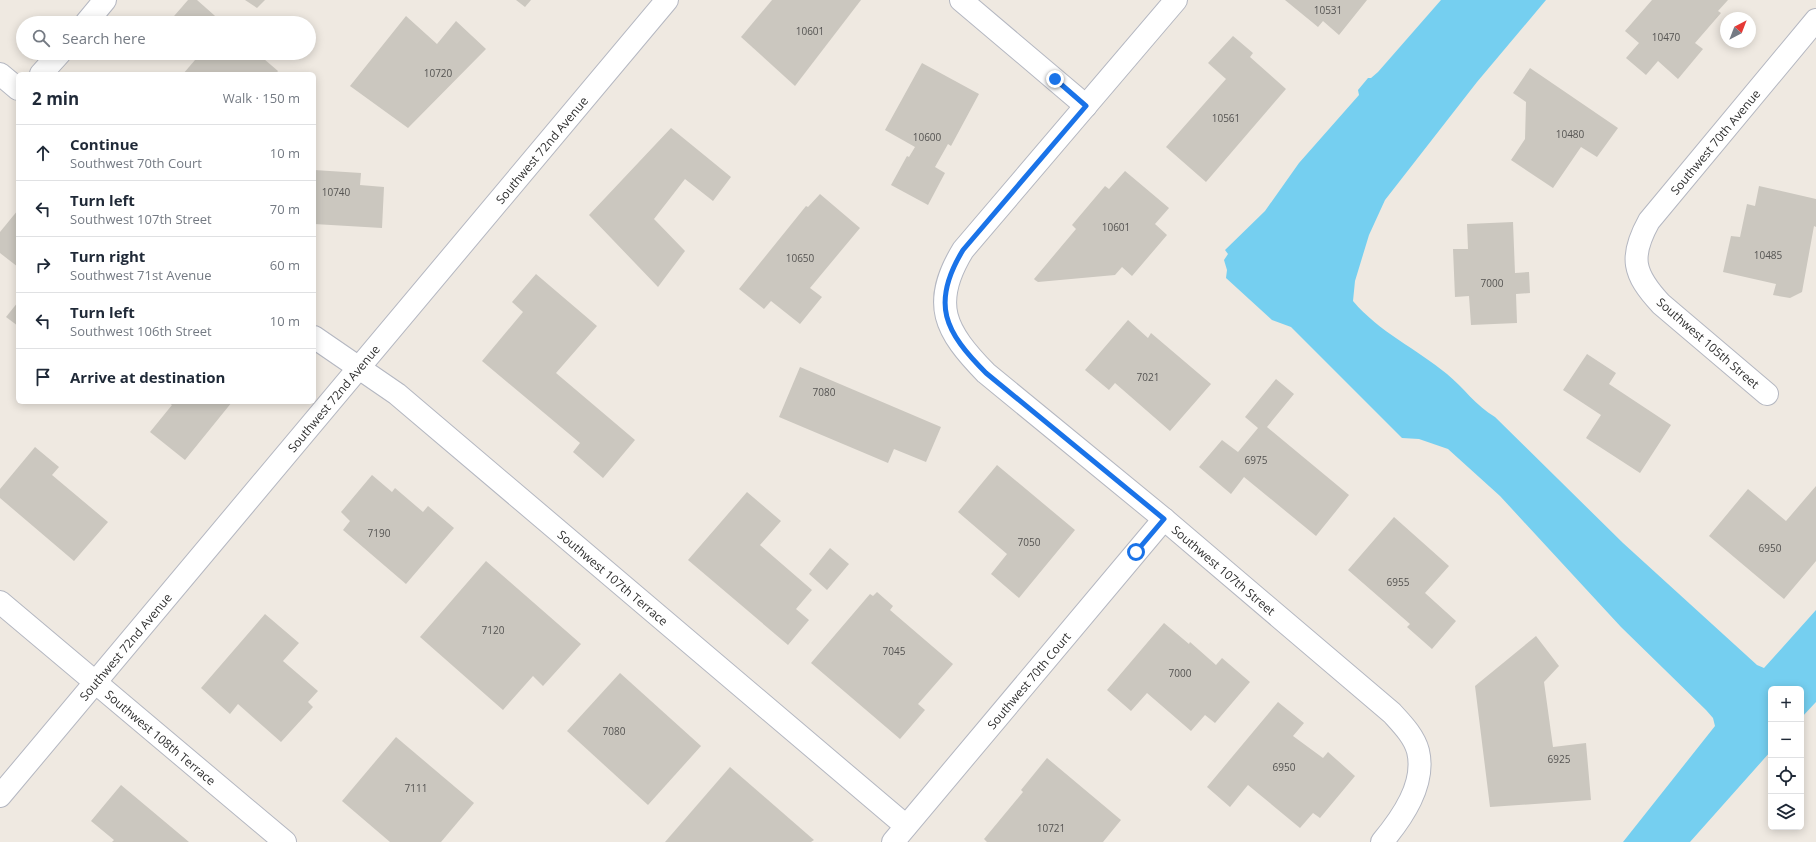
<!DOCTYPE html>
<meta charset="utf-8">
<style>
:root{--surface:#fff;--page:#f2f2f3;--text:#1f2937;--muted:#747a83;--line:#e0e1e3}
body{margin:0;font-family:"Open Sans",sans-serif;background:var(--page);color:var(--text)}
.controls{position:absolute;right:12px;bottom:12px;display:grid;overflow:hidden;border-radius:6px;box-shadow:0 2px 10px #0003}
.controls button{width:36px;height:36px;display:grid;place-items:center;padding:0;border:0;border-bottom:1px solid var(--line);background:var(--surface);color:var(--text);font:20px sans-serif}
.compass{position:absolute;left:1720px;top:12px;width:36px;height:36px;border-radius:50%;background:var(--surface);box-shadow:0 2px 10px #0003;rotate:42deg}
.stop{position:absolute;width:12px;height:12px;margin:-9px;border:3px solid #1a73e8;border-radius:50%;background:#fff}
.stop.end{background:#1a73e8;border-color:#fff;box-shadow:0 1px 4px #0008}
.list{margin:0;padding:0;list-style:none}
h2{display:flex;justify-content:space-between;align-items:center;height:52px;margin:0;padding:0 16px;font-size:17px}
h2 small{font-size:13px;font-weight:400;color:var(--muted)}
.list li{display:grid;grid-template-columns:26px 1fr auto;gap:12px;align-items:center;box-sizing:border-box;height:56px;padding:0 16px;border-top:1px solid var(--line)}
.list b{display:block;font-size:15px;white-space:nowrap}
.list p{margin:0;font-size:13px;white-space:nowrap;color:var(--muted)}
.list em{font-size:13px;font-style:normal;color:var(--muted)}
.icon{flex:none;width:22px;height:22px;fill:none;stroke:currentColor;stroke-width:2;stroke-linecap:round;stroke-linejoin:round}
.map{position:relative;flex:none;width:1816px;height:842px;overflow:hidden}
.search{position:absolute;background:var(--surface);box-shadow:0 2px 10px #0003;left:16px;top:16px;width:300px;height:44px;display:flex;align-items:center;gap:10px;box-sizing:border-box;padding:0 14px;border-radius:22px;color:var(--muted);font-size:15px}
.panel{position:absolute;background:var(--surface);box-shadow:0 2px 10px #0003;left:16px;top:72px;width:300px;height:332px;border-radius:6px}
.map>svg:first-child{display:block}
.water{fill:#75cff0}
.building{fill:#cbc7bf}
.lines{fill:none;stroke-linecap:round;stroke-linejoin:round}
.minor-casing{stroke:#b4b7c1;stroke-width:24}
.minor{stroke:#fff;stroke-width:22}
.route{stroke:#1a73e8;stroke-width:5}
.labels{text-anchor:middle;dominant-baseline:central;stroke-width:4;stroke-linejoin:round;paint-order:stroke}
.number-label{font-size:10px;fill:#555452}
.street-label{font-size:12px;fill:#2e2e2e;stroke:#fff}
</style>
<div class="map">
<svg width="1816" height="842" viewBox="0 0 1816 842">
<rect width="100%" height="100%" fill="#efe9e1"/>
<path class="water" d="M1441 0H1546L1477 82 1385 200 1369 235 1355 281 1353 301C1379 332 1417 349 1447 374 1464 388 1476 406 1495 417L1623 543 1757 665 1764 668 1816 610V702L1801 718V689H1771V751L1690 842H1623L1715 726 1713 718 1706 710 1621 627 1500 496 1448 449 1419 439 1402 438 1291 327 1272 320 1226 278 1227 270 1224 260 1228 254 1225 250 1265 211 1299 163 1359 95 1358 90 1368 78H1371L1378 72Z"/>
<g class="building">
<polygon points="188,0 197,0 223,23 168,23"/>
<polygon points="245,0 265,0 257,8"/>
<polygon points="516,0 531,0 525,7"/>
<polygon points="772,0 861,0 795,86 741,37"/>
<polygon points="1285,0 1367,0 1339,35 1323,21 1318,27"/>
<polygon points="1652,0 1728,0 1718,11 1721,13 1695,43 1703,49 1678,79 1658,61 1646,75 1626,58 1639,43 1625,31"/>
<polygon points="406,16 437,44 456,21 486,49 408,128 350,86"/>
<polygon points="1233,36 1253,53 1250,57 1286,89 1206,182 1166,147 1226,79 1208,63"/>
<polygon points="201,53 257,53 278,71 276,74 183,74"/>
<polygon points="922,63 979,94 951,146 948,144 935,167 945,173 928,205 891,185 907,156 909,157 915,147 885,130"/>
<polygon points="1530,68 1618,128 1597,157 1581,147 1553,188 1511,160 1525,139 1526,102 1513,93"/>
<polygon points="671,128 731,177 713,201 685,179 654,219 685,251 658,287 589,215"/>
<polygon points="314,170 361,173 360,185 384,187 382,228 314,224"/>
<polygon points="1125,171 1169,208 1155,224 1167,235 1132,276 1122,267 1115,275 1038,282 1035,280 1034,279 1076,229 1072,225 1105,186 1109,189"/>
<polygon points="1759,186 1816,199 1816,227 1814,226 1802,292 1790,298 1773,295 1776,284 1723,272 1731,236 1740,237 1747,204 1755,206"/>
<polygon points="820,194 860,228 810,288 822,297 800,324 771,301 764,309 739,289 806,206 808,207"/>
<polygon points="18,210 18,267 0,253 0,232"/>
<polygon points="1513,222 1515,273 1529,272 1530,293 1516,294 1517,323 1471,325 1469,296 1455,297 1453,249 1468,249 1467,224"/>
<polygon points="536,274 597,326 556,373 635,440 603,478 573,452 580,443 482,361 523,312 512,302"/>
<polygon points="18,302 18,326 6,317"/>
<polygon points="1128,320 1148,338 1151,333 1211,384 1170,431 1115,383 1109,390 1085,370"/>
<polygon points="1587,354 1616,373 1609,384 1671,425 1640,473 1586,438 1601,415 1563,390"/>
<polygon points="800,367 941,427 926,462 894,449 888,463 779,417"/>
<polygon points="1276,379 1294,394 1267,427 1349,495 1316,536 1244,477 1231,494 1199,467 1222,440 1238,452 1258,428 1245,417"/>
<polygon points="168,402 232,402 185,460 150,432 172,405"/>
<polygon points="35,447 59,467 52,475 108,522 74,561 0,498 0,489"/>
<polygon points="997,465 1075,530 1019,598 991,574 1007,554 958,512"/>
<polygon points="372,475 392,492 395,488 423,512 428,506 454,528 406,584 343,530 350,521 341,512"/>
<polygon points="1816,486 1816,561 1784,599 1709,536 1748,489 1786,521"/>
<polygon points="747,492 781,521 760,545 812,590 796,609 809,620 788,645 688,560"/>
<polygon points="1394,517 1449,566 1425,593 1456,621 1432,649 1407,627 1410,624 1348,570"/>
<polygon points="830,548 849,564 827,590 809,574"/>
<polygon points="486,561 581,644 543,686 533,676 503,710 420,637"/>
<polygon points="877,592 893,606 890,610 953,664 918,704 925,710 900,739 811,663 870,594 873,596"/>
<polygon points="265,614 299,643 283,661 318,691 308,702 313,707 281,742 238,704 230,714 201,688"/>
<polygon points="1164,623 1189,644 1190,642 1216,665 1222,658 1250,682 1215,723 1205,715 1191,731 1147,693 1131,711 1107,690"/>
<polygon points="1536,636 1559,666 1544,682 1553,747 1586,743 1591,800 1490,807 1475,686"/>
<polygon points="620,673 701,746 648,805 567,731"/>
<polygon points="1278,702 1304,723 1293,736 1323,758 1328,752 1355,776 1320,818 1313,813 1300,828 1248,785 1230,807 1207,787"/>
<polygon points="396,737 474,803 441,842 390,842 342,801"/>
<polygon points="1047,758 1121,820 1103,842 987,842 984,839 1023,792 1021,790"/>
<polygon points="730,767 814,840 811,842 665,842"/>
<polygon points="121,785 189,842 112,842 114,840 91,821"/>
</g>
<g class="lines">
<g class="minor-casing">
<g id="minor">
<polyline points="961,0 1086,106"/>
<path id="s1" d="M1176 0 963 250C930 304 945 331 986 373L1164 519 1392 713C1402 724 1414 736 1418 751 1426 784 1402 818 1382 842"/>
<polyline points="86,23 105,0"/>
<polyline points="0,74 18,89"/>
<polyline points="41,74 60,53"/>
<path id="s2" d="M314 337 397 394 906 826"/>
<path id="s3" d="M1767 394 1661 304C1633 274 1629 257 1649 221L1816 20"/>
<path id="s4" d="M0 602 285 842"/>
<path id="s5" d="M0 796 667 0"/>
<path id="s6" d="M893 842 1164 519"/>
</g>
</g>
<use href="#minor" class="minor"/>
</g>
<g class="lines">
<path class="route" d="M1055 79 1086 106 963 250C930 304 945 332 986 373L1164 519 1136 552"/>
</g>
<g class="labels">
<g class="number-label">
<text x="1328" y="10">10531</text>
<text x="810" y="31">10601</text>
<text x="1666" y="37">10470</text>
<text x="438" y="73">10720</text>
<text x="1226" y="118">10561</text>
<text x="1570" y="134">10480</text>
<text x="927" y="137">10600</text>
<text x="336" y="192">10740</text>
<text x="1116" y="227">10601</text>
<text x="1768" y="255">10485</text>
<text x="800" y="258">10650</text>
<text x="1492" y="283">7000</text>
<text x="1148" y="377">7021</text>
<text x="824" y="392">7080</text>
<text x="1256" y="460">6975</text>
<text x="379" y="533">7190</text>
<text x="1029" y="542">7050</text>
<text x="1770" y="548">6950</text>
<text x="1398" y="582">6955</text>
<text x="493" y="630">7120</text>
<text x="894" y="651">7045</text>
<text x="1180" y="673">7000</text>
<text x="614" y="731">7080</text>
<text x="1559" y="759">6925</text>
<text x="1284" y="767">6950</text>
<text x="416" y="788">7111</text>
<text x="1051" y="828">10721</text>
</g>
<g class="street-label">
<text stroke="none"><textPath href="#s3" startOffset="335">Southwest 70th Avenue</textPath></text>
<text stroke="none"><textPath href="#s5" startOffset="843">Southwest 72nd Avenue</textPath></text>
<text transform="translate(1708 343) rotate(41)">Southwest 105th Street</text>
<text stroke="none"><textPath href="#s5" startOffset="519">Southwest 72nd Avenue</textPath></text>
<text stroke="none"><textPath href="#s1" startOffset="777">Southwest 107th Street</textPath></text>
<text stroke="none"><textPath href="#s2" startOffset="384">Southwest 107th Terrace</textPath></text>
<text stroke="none"><textPath href="#s5" startOffset="195">Southwest 72nd Avenue</textPath></text>
<text stroke="none"><textPath href="#s6" startOffset="211">Southwest 70th Court</textPath></text>
<text stroke="none"><textPath href="#s4" startOffset="210">Southwest 108th Terrace</textPath></text>
</g>
</g>
</svg>
<div class="controls">
<button>+</button>
<button>−</button>
<button><svg class="icon" aria-label="locate" viewBox="0 0 24 24"><circle cx="12" cy="12" r="6"/><path d="M12 2v4M12 18v4M2 12h4M18 12h4"/></svg></button>
<button><svg class="icon" aria-label="layers" viewBox="0 0 24 24"><path d="M12 4l9 5-9 5-9-5zM3 14l9 5 9-5"/></svg></button>
</div>
<svg class="compass" viewBox="-18 -18 36 36"><path d="M0-13l5 13h-10z" fill="#e53935"/><path d="M0 13l5-13h-10z" fill="#747a83"/></svg>
<div class="stop" style="left:1136px;top:552px"></div>
<div class="stop end" style="left:1055px;top:79px"></div>
<div class="search"><svg class="icon" aria-label="search" viewBox="0 0 24 24"><circle cx="10" cy="10" r="6"/><path d="M15 15l6 6"/></svg>Search here</div>
<section class="panel">
<h2>2 min<small>Walk · 150 m</small></h2>
<ul class="list">
<li><svg class="icon" aria-label="ahead" viewBox="0 0 24 24"><path d="M12 20V5M6 11l6-6 6 6"/></svg><div><b>Continue</b><p>Southwest 70th Court</p></div><em>10 m</em></li>
<li><svg class="icon" aria-label="left" viewBox="0 0 24 24"><path d="M17 20v-9H6M10 6l-5 5 5 5"/></svg><div><b>Turn left</b><p>Southwest 107th Street</p></div><em>70 m</em></li>
<li><svg class="icon" aria-label="right" viewBox="0 0 24 24"><path d="M7 20v-9h11M14 6l5 5-5 5"/></svg><div><b>Turn right</b><p>Southwest 71st Avenue</p></div><em>60 m</em></li>
<li><svg class="icon" aria-label="left" viewBox="0 0 24 24"><path d="M17 20v-9H6M10 6l-5 5 5 5"/></svg><div><b>Turn left</b><p>Southwest 106th Street</p></div><em>10 m</em></li>
<li><svg class="icon" aria-label="arrive" viewBox="0 0 24 24"><path d="M6 21V4h12l-3 4 3 4H6"/></svg><div><b>Arrive at destination</b></div></li>
</ul>
</section>
</div>
